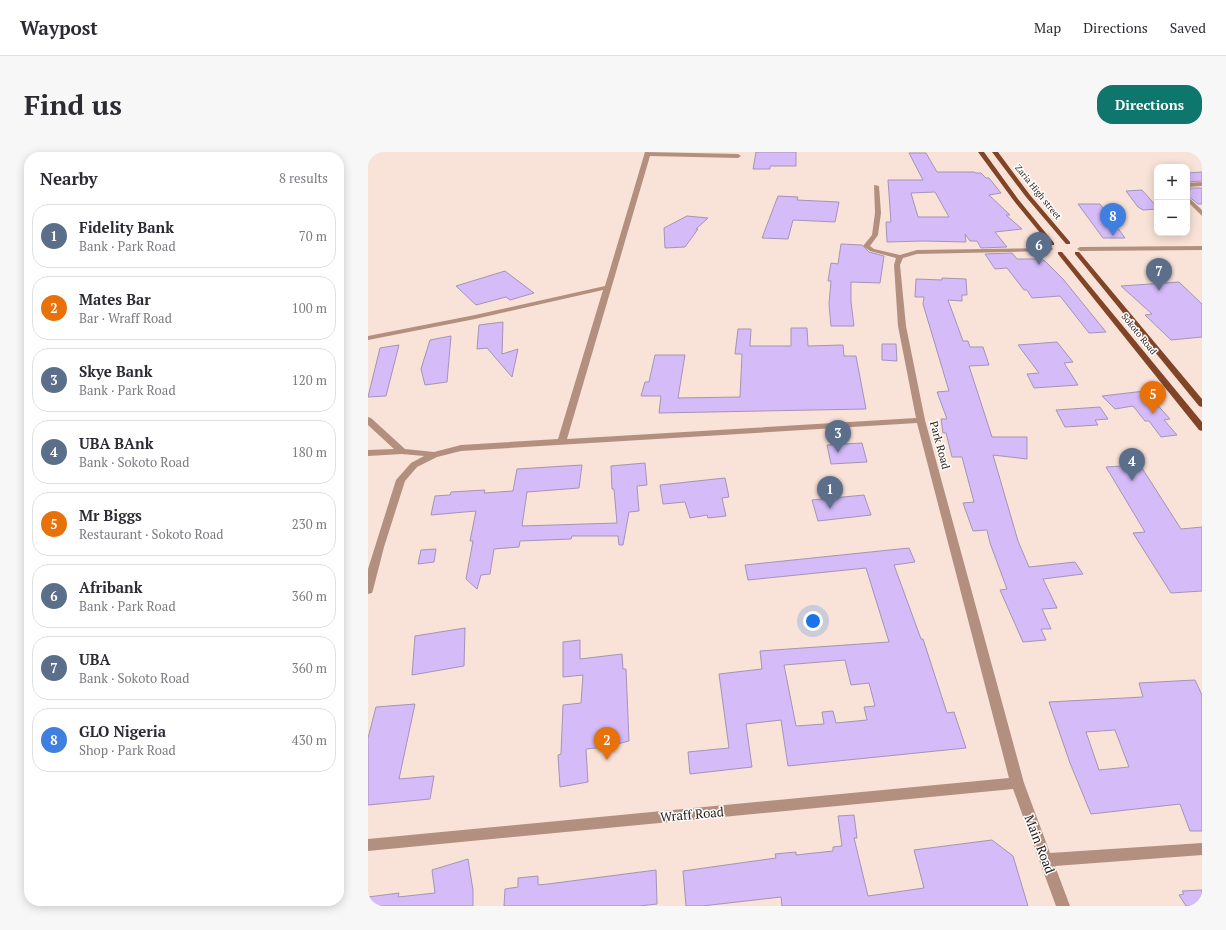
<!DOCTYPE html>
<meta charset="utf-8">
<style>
:root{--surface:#fff;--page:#f7f7f7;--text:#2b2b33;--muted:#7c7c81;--line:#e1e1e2;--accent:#0f766e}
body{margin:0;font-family:"PT Serif",serif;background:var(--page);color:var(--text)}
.controls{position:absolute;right:12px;top:12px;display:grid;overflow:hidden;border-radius:8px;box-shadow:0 2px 10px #0003}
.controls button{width:36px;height:36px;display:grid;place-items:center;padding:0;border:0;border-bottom:1px solid var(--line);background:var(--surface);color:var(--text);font:20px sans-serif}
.you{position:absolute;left:445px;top:469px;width:14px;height:14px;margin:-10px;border:3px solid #fff;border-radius:50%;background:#1a73e8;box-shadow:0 0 0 6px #1a73e833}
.badge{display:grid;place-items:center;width:26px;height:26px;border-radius:50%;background:var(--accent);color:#fff;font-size:13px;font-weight:700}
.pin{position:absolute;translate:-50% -33px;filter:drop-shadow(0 1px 2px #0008)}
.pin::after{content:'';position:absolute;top:21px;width:14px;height:12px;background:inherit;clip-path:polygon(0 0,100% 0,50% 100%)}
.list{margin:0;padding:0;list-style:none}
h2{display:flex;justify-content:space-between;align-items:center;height:52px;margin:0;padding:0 16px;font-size:17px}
h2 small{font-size:13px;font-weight:400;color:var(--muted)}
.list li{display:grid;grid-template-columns:26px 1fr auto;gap:12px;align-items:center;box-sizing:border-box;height:64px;margin:0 8px 8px;padding:0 8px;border:1px solid var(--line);border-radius:16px}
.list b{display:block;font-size:15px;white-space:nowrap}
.list p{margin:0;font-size:13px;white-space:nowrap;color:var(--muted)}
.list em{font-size:13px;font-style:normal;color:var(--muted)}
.map{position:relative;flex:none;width:834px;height:754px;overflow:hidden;border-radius:16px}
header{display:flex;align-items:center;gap:24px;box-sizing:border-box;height:56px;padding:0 20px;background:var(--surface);border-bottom:1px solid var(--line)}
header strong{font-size:19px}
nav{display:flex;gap:22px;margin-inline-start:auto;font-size:14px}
.intro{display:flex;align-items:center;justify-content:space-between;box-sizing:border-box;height:96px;padding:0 24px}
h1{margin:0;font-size:28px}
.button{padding:10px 18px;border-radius:16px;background:var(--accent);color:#fff;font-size:14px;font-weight:700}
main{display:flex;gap:24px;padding:0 24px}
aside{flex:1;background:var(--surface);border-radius:16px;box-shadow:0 2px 10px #0003}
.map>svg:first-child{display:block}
.building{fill:#d5bbf8;stroke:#a395b6;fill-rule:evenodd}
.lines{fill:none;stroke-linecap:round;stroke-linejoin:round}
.street{fill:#b38f7f;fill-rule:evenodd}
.primary{fill:#814427;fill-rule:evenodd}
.labels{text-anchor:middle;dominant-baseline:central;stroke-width:3;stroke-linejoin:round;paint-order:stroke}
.far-street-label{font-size:9px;fill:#281b14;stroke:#fff}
.street-label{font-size:11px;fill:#281b14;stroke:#fff}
.near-street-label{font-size:13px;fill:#281b14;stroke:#fff}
</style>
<header>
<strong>Waypost</strong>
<nav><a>Map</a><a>Directions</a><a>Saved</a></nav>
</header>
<div class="intro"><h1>Find us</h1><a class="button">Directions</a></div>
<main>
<aside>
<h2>Nearby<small>8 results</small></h2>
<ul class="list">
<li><span class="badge" style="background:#5c6f8a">1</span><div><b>Fidelity Bank</b><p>Bank · Park Road</p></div><em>70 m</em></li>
<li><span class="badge" style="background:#e8710a">2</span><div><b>Mates Bar</b><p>Bar · Wraff Road</p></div><em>100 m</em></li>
<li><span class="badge" style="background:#5c6f8a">3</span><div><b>Skye Bank</b><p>Bank · Park Road</p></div><em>120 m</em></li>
<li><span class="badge" style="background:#5c6f8a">4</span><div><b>UBA BAnk</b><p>Bank · Sokoto Road</p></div><em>180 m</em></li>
<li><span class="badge" style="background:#e8710a">5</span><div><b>Mr Biggs</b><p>Restaurant · Sokoto Road</p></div><em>230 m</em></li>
<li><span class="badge" style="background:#5c6f8a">6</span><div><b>Afribank</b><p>Bank · Park Road</p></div><em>360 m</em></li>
<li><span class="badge" style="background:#5c6f8a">7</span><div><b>UBA</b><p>Bank · Sokoto Road</p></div><em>360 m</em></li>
<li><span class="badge" style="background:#3f7fe0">8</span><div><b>GLO Nigeria</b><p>Shop · Park Road</p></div><em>430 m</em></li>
</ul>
</aside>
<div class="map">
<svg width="834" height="754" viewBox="0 0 834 754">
<rect width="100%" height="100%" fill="#f9e2d7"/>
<g class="building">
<polygon points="388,0 428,0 428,14 402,14 402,17 385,17"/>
<path d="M541 1H558L569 20H606L608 21H613L618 26H621L633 41 621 43 642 63H638L654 77 627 80 639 95 613 96 609 89H602L597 82 598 90 555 89 519 90 518 70H523L520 28H555ZM567 40 581 65H550L543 41Z"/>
<polygon points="834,20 834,29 819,30 819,21"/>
<polygon points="820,36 834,36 834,52 830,52 819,43 819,38 823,38"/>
<polygon points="774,38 789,55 789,57 775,58 770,55 758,39"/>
<polygon points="410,44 430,45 429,48 471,50 467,70 425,68 420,87 394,86"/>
<polygon points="710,52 732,52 757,86 735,86"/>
<polygon points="319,64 340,66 328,77 330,77 317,95 297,96 296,76"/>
<polygon points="473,92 494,93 501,100 516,104 512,131 483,130 483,150 486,174 463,174 461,152 463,129 460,129 463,111 470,112"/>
<polygon points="644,101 649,107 672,107 677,109 695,127 738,180 721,181 692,144 664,146 659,138 656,138 639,116 627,117 617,102"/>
<polygon points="137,119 166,141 142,148 138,145 108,153 88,134"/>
<polygon points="574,126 598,127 599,143 594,143 594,149 580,148 595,189 600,189 602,195 615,195 621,213 601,214 624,285 659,285 659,307 625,303 650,389 661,415 707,410 715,422 675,427 689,456 674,457 683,477 673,477 678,488 655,490 632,438 639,437 622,391 619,378 605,379 595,351 606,350 594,305 584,305 578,281 575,281 573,267 579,267 569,240 581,239 555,152 556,145 547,145 548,127 574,128"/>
<polygon points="811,130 834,152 834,185 803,188 777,163 784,162 753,134"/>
<polygon points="135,170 134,202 150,197 144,225 119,196 109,197 111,173"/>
<polygon points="423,176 439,176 440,194 475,193 476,204 488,204 498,257 291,261 293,244 273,244 277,230 281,230 287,203 317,203 310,246 372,245 374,202 367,202 370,177 383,177 382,194 423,194"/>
<polygon points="83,184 79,230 57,233 53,217 62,188"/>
<polygon points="689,190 705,210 696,211 710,233 666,236 659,222 671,221 650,193"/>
<polygon points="514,192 528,192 529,209 514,208"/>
<polygon points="31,193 18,244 0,245 12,196"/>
<polygon points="777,239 802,267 796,268 809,283 793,285 781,269 777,269 765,254 747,257 734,244"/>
<polygon points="732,255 740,267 727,268 730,273 697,275 688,258"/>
<polygon points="494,291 499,310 463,312 459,293"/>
<polygon points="277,311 279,333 269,334 271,359 261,360 255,393 251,393 250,384 204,384 203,387 152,389 151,395 126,397 122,422 113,423 109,437 98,427 105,389 102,389 108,359 63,363 67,344 82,343 83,340 117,338 116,341 145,339 149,317 214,313 211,336 159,340 154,374 249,371 246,337 244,337 243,314"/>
<polygon points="772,313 813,377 834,375 834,439 803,441 765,381 777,380 738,315"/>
<polygon points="357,326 361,345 354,346 358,364 340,366 339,363 322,366 317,350 295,352 292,333"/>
<polygon points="496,343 503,363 450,369 444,348"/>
<path d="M541 396 547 410 526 413 553 487H555L579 561 586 560 598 596 420 614 413 568 378 572 384 615 322 622 320 600 361 596 351 522 394 517 392 499 521 490 498 416 380 428 377 413ZM477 508 483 533 501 531 507 554 496 555 499 568 468 571 465 559 454 560 456 572 428 574 416 513Z"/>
<polygon points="68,397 66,410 50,412 53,398"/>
<polygon points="97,476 96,514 44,523 47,484"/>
<polygon points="212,488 212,507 254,502 255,517 258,517 261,589 237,595 218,597 220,630 192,635 190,603 193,602 195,553 213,551 215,523 195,525 195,490"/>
<path d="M827 528 834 543V679H822L812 652 723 662 702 611 681 550 775 545 771 531ZM747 578 761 615 731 618 718 580Z"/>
<polygon points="47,552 31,627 66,624 62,647 0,653 0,586 8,555"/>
<polygon points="486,663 489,686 486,686 500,744 556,736 546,698 624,688 645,704 660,754 414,754 413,745 334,754 318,754 315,719 408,706 407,702 428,700 428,703 465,699 465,695 474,694 470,664"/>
<polygon points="100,707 105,738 105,754 0,754 0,745 31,741 30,745 67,741 64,718"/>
<polygon points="288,718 289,752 271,754 136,754 137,737 150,735 150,726 170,724 170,733 180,732"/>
<polygon points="834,738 834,754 818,754 811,743 816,742 814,739"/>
</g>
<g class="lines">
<g class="street">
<polygon points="277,0 370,2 373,4 370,6 282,4 199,287 548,266 530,174 526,113 528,106 502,99 495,94 504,83 507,61 506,33 511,34 513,61 510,83 502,94 506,97 532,103 549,98 684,96 685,97 682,99 549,102 535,106 532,113 538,174 557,268 656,631 682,701 834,691 834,703 687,714 702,754 688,754 645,637 0,699 0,687 641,626 549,271 93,299 69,305 49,315 37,329 16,395 5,438 4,441 0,442 0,417 28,328 43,311 56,304 34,302 0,304 0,298 26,297 0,273 0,265 3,266 37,297 66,300 93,293 190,287 235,138 107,167 0,188 0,184 107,163 237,134"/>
<polygon points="834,30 834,34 819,35 819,31"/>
<polygon points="819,44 834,58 834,64 819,49"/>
<polygon points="834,94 834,98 712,99 709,97 712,95"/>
</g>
<g class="primary">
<polygon points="610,0 616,0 650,47 686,91 686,93 682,93 646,49"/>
<polygon points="624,0 630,0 662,43 702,90 702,92 698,92 658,45"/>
<polygon points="690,100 694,100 834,270 834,279 831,278 690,102"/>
<polygon points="707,100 711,100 834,247 834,255 831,254 707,102"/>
</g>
</g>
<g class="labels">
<g class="far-street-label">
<text transform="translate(670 40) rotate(51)">Zaria High street</text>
<text transform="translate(771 182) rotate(51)">Sokoto Road</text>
</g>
<g class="street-label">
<text transform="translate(572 293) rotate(75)">Park Road</text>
</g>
<g class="near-street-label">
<text transform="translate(324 662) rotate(-5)">Wraff Road</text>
<text transform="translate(672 692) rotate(69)">Main Road</text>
</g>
</g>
</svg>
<div class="controls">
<button>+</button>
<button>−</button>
</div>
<div class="you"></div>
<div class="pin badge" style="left:462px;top:357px;background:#5c6f8a">1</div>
<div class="pin badge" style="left:239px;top:608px;background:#e8710a">2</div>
<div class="pin badge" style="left:470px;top:301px;background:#5c6f8a">3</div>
<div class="pin badge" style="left:764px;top:329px;background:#5c6f8a">4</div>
<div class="pin badge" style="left:785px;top:262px;background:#e8710a">5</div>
<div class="pin badge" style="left:671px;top:113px;background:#5c6f8a">6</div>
<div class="pin badge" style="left:791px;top:139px;background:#5c6f8a">7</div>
<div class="pin badge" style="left:745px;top:84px;background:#3f7fe0">8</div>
</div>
</main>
